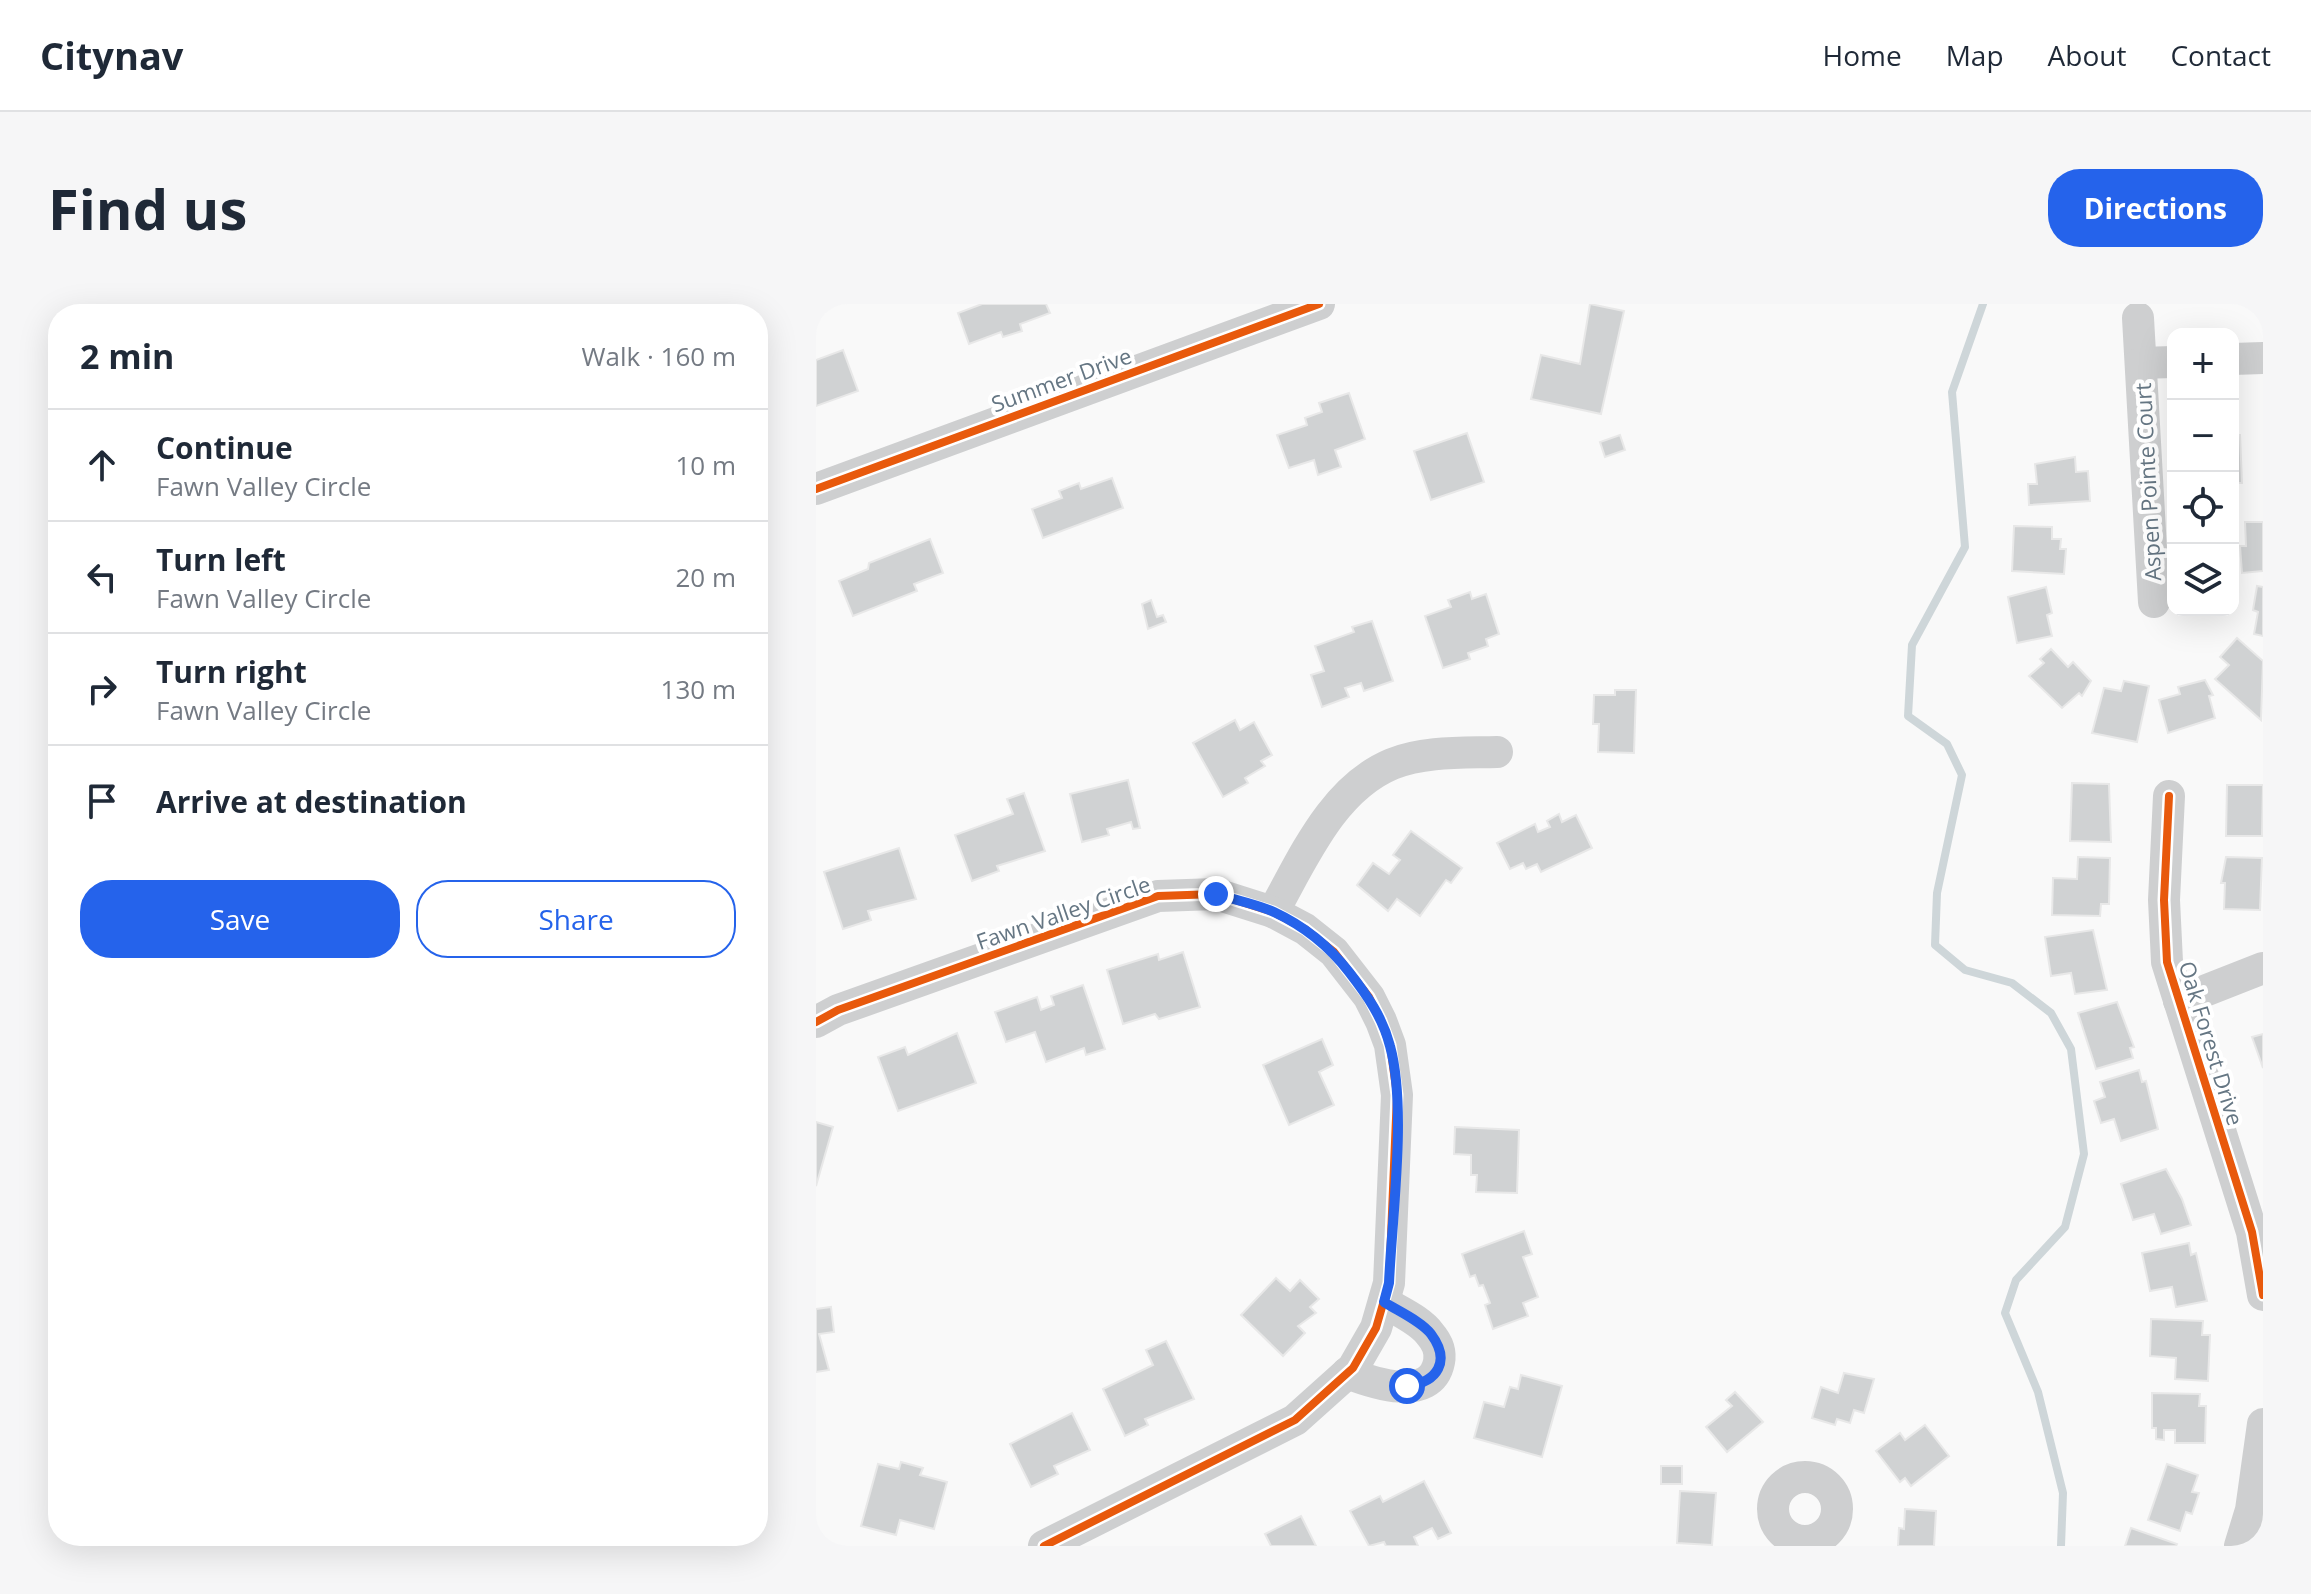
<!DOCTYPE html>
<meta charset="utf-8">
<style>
:root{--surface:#fff;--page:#f6f6f7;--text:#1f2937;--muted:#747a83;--line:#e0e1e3;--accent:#2563eb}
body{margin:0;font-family:"Open Sans",sans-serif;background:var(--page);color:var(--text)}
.controls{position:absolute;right:24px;top:24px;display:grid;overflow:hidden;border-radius:16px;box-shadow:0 8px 32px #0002}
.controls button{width:72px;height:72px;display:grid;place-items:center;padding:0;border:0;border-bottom:2px solid var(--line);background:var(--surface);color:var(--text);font:40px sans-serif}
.stop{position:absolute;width:24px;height:24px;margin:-18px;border:6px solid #2563eb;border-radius:50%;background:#fff}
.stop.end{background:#2563eb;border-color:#fff;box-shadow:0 2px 8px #0008}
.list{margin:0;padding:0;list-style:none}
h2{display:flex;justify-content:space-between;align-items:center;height:104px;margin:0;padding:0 32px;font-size:34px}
h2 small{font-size:26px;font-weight:400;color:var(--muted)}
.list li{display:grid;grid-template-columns:52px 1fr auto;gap:24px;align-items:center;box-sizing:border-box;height:112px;padding:0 32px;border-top:2px solid var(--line)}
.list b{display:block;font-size:30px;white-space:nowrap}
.list p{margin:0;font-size:26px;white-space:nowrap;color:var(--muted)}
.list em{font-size:26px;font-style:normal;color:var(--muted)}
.actions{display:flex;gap:16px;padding:24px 32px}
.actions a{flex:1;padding:18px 0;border:2px solid var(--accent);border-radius:32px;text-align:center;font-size:28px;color:var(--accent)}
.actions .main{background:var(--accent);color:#fff}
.icon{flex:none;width:44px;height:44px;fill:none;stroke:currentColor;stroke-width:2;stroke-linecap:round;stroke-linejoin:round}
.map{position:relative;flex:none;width:1447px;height:1242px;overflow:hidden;border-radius:32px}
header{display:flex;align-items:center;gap:48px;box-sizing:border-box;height:112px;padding:0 40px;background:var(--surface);border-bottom:2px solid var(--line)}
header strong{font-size:38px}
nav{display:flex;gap:44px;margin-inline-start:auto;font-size:28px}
.intro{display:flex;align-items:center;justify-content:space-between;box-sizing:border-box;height:192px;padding:0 48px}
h1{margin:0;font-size:56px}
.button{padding:20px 36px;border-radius:32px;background:var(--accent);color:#fff;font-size:28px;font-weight:700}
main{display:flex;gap:48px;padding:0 48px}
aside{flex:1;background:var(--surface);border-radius:32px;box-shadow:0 8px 32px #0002}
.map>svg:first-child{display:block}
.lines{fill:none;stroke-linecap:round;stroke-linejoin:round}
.stream{stroke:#ced6d9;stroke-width:8}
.building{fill:#d0d2d3;stroke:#e8e8e8;stroke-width:2}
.street{stroke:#cecfd0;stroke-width:32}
.cycleway-casing{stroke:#fff;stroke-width:13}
.cycleway{stroke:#e8590c;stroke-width:8}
.route{stroke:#2563eb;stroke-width:10}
.labels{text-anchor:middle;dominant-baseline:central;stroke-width:8;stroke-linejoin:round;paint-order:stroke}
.street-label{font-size:22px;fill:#657683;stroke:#fff}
</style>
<header>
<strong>Citynav</strong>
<nav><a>Home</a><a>Map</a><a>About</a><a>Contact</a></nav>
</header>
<div class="intro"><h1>Find us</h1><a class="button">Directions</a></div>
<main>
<aside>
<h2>2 min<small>Walk · 160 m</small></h2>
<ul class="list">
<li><svg class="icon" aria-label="ahead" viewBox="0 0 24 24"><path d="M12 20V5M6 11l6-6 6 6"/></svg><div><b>Continue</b><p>Fawn Valley Circle</p></div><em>10 m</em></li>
<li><svg class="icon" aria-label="left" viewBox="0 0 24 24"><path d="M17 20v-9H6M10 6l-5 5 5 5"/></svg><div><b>Turn left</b><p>Fawn Valley Circle</p></div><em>20 m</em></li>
<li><svg class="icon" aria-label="right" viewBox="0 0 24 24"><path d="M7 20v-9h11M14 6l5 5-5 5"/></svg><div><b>Turn right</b><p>Fawn Valley Circle</p></div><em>130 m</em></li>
<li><svg class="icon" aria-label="arrive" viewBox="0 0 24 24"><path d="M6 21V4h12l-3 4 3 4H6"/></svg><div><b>Arrive at destination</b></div></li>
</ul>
<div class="actions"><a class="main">Save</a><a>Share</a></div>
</aside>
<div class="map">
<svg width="1447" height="1242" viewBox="0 0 1447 1242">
<rect width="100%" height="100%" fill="#f9f9f9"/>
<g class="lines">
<polyline class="stream" points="1167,0 1136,88 1149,243 1096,341 1092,412 1131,440 1146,471 1121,589 1119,641 1149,666 1196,679 1235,709 1255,745 1268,850 1249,923 1200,976 1189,1009 1222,1088 1247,1189 1245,1242"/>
</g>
<g class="building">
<polygon points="166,0 230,0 234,9 204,20 206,27 187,33 185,28 153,40 142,9"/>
<polygon points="774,0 808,7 785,110 715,95 725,51 764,60"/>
<polygon points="27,46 42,87 0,102 0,56"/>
<polygon points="533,89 549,135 519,146 525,163 502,171 498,156 473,164 461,131 491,121 489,114 506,108 503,99"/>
<polygon points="651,129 668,178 615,196 598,147"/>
<polygon points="804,131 809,146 789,153 784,138"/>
<polygon points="1417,131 1424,131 1426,179 1417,179"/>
<polygon points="1259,153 1260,168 1272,167 1274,197 1213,201 1212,180 1221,180 1219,160"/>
<polygon points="296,174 307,204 227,234 216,205 246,194 243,187 263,179 265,185"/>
<polygon points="1429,218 1447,218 1447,267 1426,269 1424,242 1430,242"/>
<polygon points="1198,222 1236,223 1236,235 1245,235 1244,245 1250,245 1248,270 1196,267"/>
<polygon points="114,235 127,269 98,280 101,287 37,312 23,277 52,265 53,259"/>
<polygon points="1441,282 1447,283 1447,332 1438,330 1442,308 1437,306"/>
<polygon points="1230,283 1236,309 1231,311 1236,332 1201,339 1192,293"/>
<polygon points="654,288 656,295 670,290 683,330 670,335 672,342 652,349 654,355 627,364 609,312 635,303 632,296"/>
<polygon points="335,296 341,313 347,311 350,318 332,325 326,300"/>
<polygon points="556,317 577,377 548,387 545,379 529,384 533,393 506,403 495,371 508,367 499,342 538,328 536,323"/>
<polygon points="1421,334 1447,357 1445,416 1399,375 1413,361 1404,353"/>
<polygon points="1235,345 1252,363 1257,358 1275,377 1266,392 1263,389 1246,404 1213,372 1228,359 1224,355"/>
<polygon points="1389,376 1397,391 1393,392 1399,414 1352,429 1343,396 1364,390 1362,383"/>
<polygon points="1308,377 1333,382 1321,438 1276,429 1288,384 1305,387"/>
<polygon points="799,386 820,386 818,449 782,448 783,420 777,420 778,391 799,391"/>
<polygon points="419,416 424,426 438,418 456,451 445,457 449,462 429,474 432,479 407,493 377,439"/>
<polygon points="312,476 324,524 317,525 315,518 291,525 293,531 266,538 254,490"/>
<polygon points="1256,479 1293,480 1295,538 1254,537"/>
<polygon points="1411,481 1447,481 1446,532 1410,532"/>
<polygon points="208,489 229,547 181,562 183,567 156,577 139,531 197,510 191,495"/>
<polygon points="743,510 746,518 760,511 776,544 725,568 721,560 710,565 707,559 694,565 681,539 719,520 722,528 734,523 731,517"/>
<polygon points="595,527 646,564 635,579 630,576 604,612 581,595 572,607 541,581 557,559 573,570 584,556 577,551"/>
<polygon points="83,544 100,595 52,607 55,616 27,625 8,568"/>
<polygon points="1262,553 1294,554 1293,600 1285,600 1284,612 1236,611 1237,574 1261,575"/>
<polygon points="1410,553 1446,554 1444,606 1408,605 1409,579 1405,579"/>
<polygon points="1277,626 1291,686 1259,690 1255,669 1235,672 1229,633"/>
<polygon points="367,648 384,703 343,715 339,710 307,720 291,666 342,650 343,656"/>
<polygon points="267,681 289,745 270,751 268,744 230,758 219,728 190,738 179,708 221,693 225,706 238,701 235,692"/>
<polygon points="1301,698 1318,743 1314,744 1317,754 1280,765 1262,709"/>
<polygon points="141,729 160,779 82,807 62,753 89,743 92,751"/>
<polygon points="1447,730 1447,764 1436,733"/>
<polygon points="506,735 517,761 503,768 518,801 473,821 447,761"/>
<polygon points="1323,766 1326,778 1330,777 1342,825 1305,837 1298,815 1285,819 1278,797 1289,793 1284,778"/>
<polygon points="0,818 17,823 0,882"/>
<polygon points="639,823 703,826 701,889 660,888 661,871 655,871 655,851 638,850"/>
<polygon points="1350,865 1366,895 1375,921 1345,930 1338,910 1317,916 1305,880"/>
<polygon points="708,927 716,950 707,953 722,993 707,999 712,1012 677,1025 669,1001 674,999 667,981 663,982 659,971 654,973 646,950"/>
<polygon points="1373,939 1375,951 1380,949 1391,997 1360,1003 1356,983 1334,987 1326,949"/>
<polygon points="460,974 474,987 484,976 503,995 494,1003 500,1009 482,1022 489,1029 467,1052 425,1011"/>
<polygon points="15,1003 18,1028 3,1030 13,1066 0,1068 0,1005"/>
<polygon points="1335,1015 1387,1017 1386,1031 1394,1031 1392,1077 1359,1075 1360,1054 1334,1052"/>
<polygon points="350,1037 378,1095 329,1115 332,1121 309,1132 287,1085 337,1061 330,1046"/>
<polygon points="1028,1069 1058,1075 1048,1109 1038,1106 1034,1119 1021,1115 1019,1121 996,1114 1005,1083 1022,1089"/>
<polygon points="705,1071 746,1082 726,1153 658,1134 668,1098 688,1103 694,1083 702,1085"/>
<polygon points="919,1088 947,1118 911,1148 890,1123 916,1102 910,1096"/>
<polygon points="1336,1089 1384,1090 1383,1102 1390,1102 1389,1139 1359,1139 1359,1126 1348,1126 1348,1136 1340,1135 1340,1124 1336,1124"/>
<polygon points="256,1109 274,1146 238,1162 242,1170 215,1183 194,1140"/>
<polygon points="1109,1121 1133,1152 1095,1182 1089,1174 1084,1178 1060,1147 1084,1129 1089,1136"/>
<polygon points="85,1158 107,1164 104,1171 131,1178 118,1225 84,1216 80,1231 45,1222 62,1160 83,1165"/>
<polygon points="1351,1160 1382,1171 1376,1188 1383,1189 1376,1210 1370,1208 1364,1227 1332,1216"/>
<rect x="845" y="1162" width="21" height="18"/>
<polygon points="608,1177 635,1229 622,1235 616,1224 598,1233 602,1242 570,1242 568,1238 553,1242 534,1207 564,1192 567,1198"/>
<polygon points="864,1187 900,1189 896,1241 861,1239"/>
<polygon points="1089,1205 1120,1207 1118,1242 1082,1242 1083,1224 1088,1225"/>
<polygon points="485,1212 500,1242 455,1242 449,1230"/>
<polygon points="1315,1224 1361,1240 1360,1242 1309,1242"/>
</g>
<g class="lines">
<g class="street">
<polyline points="1322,14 1338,298"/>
<polyline points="1417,55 1447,54"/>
<polyline points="1325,59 1357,58"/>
<polyline points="0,185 503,0"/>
<polyline points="1353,492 1348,596 1351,658 1436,928 1447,991"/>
<path d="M457 608C487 555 516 485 576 460 608 447 647 449 681 448"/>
<polyline points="1363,697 1447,664"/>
<polyline points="0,718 22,706 342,592 400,590 457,608 489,625 518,648 553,693 565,717 574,741 581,791 573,979 560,1024 537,1064 479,1116 228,1242"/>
<path d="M531 1069C557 1079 615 1099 623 1058 625 1048 621 1038 614 1030 604 1016 582 1007 568 998"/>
<circle cx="989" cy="1205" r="32"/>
<polyline points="1424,1242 1435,1206 1447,1120"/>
</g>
<g class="cycleway-casing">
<g id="cycleway">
<polyline points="0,185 503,0"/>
<polyline points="1353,492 1348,596 1351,658 1436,928 1447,991"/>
<polyline points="0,718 22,706 342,592 400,590 457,608 489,625 518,648 553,693 565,717 574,741 581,791 573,979 560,1024 537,1064 479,1116 228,1242"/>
</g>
</g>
<use href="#cycleway" class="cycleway"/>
</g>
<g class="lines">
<path class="route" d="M400 590C419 596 440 600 458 608 488 622 513 642 533 668 551 691 567 714 574 742 591 804 576 912 573 979L568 998C582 1007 605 1017 615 1030 635 1057 622 1078 591 1082"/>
</g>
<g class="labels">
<g class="street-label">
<text transform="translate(245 75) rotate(-20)">Summer Drive</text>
<text transform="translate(1331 178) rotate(-93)">Aspen Pointe Court</text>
<text transform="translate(247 608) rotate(-19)">Fawn Valley Circle</text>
<text transform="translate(1396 739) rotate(73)">Oak Forest Drive</text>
</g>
</g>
</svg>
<div class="controls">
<button>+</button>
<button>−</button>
<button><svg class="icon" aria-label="locate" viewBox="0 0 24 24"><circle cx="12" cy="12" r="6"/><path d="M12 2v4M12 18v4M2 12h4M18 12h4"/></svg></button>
<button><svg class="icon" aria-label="layers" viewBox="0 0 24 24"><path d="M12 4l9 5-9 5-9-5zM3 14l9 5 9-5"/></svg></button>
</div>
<div class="stop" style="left:591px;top:1082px"></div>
<div class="stop end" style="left:400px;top:590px"></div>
</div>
</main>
